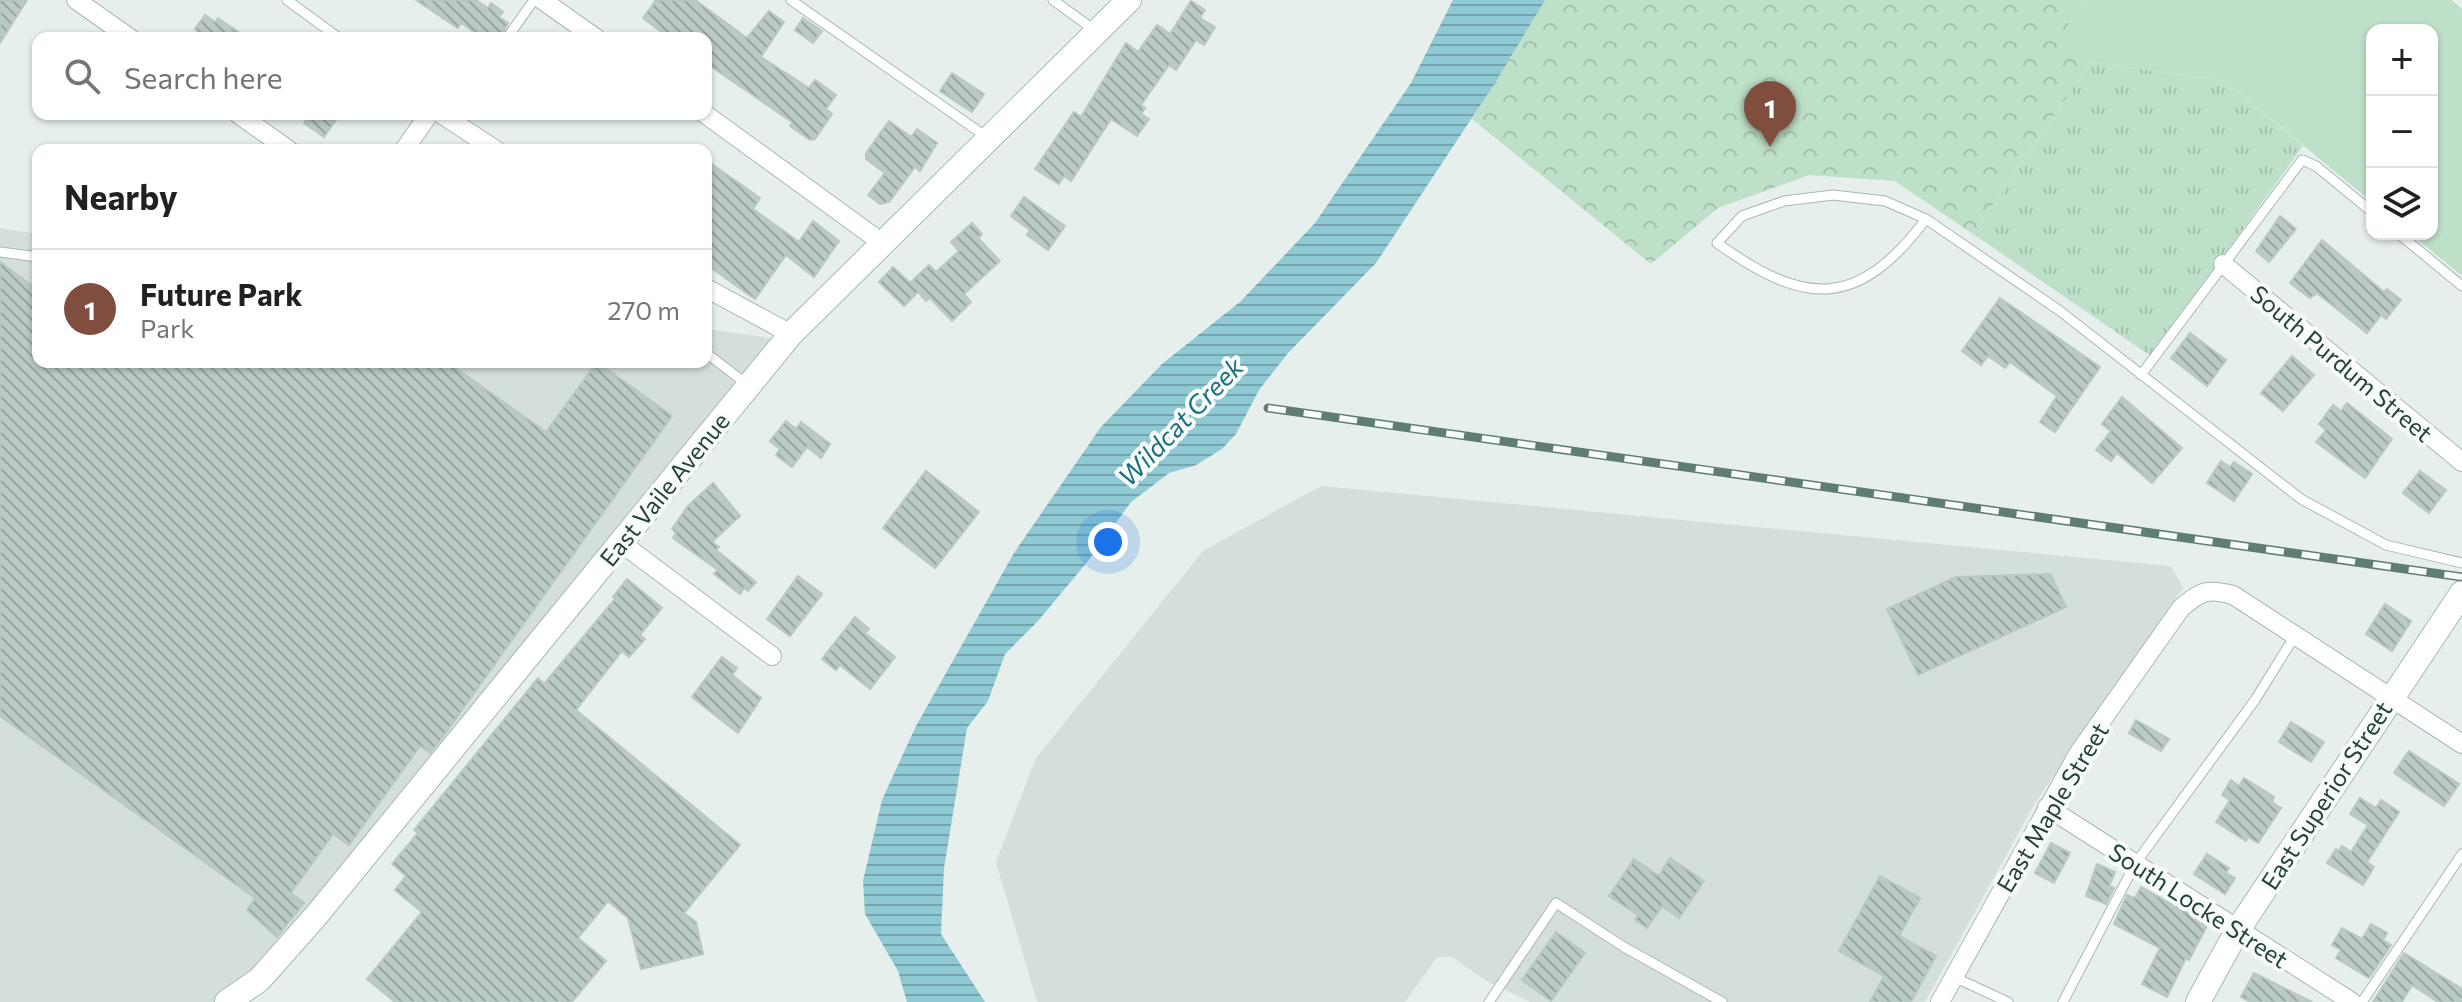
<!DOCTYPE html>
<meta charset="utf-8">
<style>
:root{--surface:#fff;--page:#f2f2f2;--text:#202124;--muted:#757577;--line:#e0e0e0;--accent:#7f4e3f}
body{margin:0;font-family:Commissioner,sans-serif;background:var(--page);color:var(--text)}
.controls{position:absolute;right:24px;top:24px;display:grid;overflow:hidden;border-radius:16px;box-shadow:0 2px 6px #0004}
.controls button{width:72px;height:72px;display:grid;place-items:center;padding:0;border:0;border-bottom:2px solid var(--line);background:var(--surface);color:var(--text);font:40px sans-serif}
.you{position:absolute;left:1108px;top:542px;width:28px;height:28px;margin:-20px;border:6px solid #fff;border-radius:50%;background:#1a73e8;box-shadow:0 0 0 12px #1a73e833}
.badge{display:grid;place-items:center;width:52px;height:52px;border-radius:50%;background:var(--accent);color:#fff;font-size:26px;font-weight:700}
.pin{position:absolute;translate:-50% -66px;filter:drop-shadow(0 2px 4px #0008)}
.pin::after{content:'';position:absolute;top:42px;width:28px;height:24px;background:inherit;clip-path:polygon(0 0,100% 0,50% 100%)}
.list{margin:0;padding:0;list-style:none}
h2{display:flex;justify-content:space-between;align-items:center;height:104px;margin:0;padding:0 32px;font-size:34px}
h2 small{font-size:26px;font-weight:400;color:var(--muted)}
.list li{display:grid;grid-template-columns:52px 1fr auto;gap:24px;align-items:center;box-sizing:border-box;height:120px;padding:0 32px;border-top:2px solid var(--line)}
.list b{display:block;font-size:30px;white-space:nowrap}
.list p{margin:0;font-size:26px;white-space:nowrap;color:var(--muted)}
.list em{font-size:26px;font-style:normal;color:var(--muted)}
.icon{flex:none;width:44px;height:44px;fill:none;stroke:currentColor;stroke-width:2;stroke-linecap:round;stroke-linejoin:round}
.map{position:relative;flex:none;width:2462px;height:1002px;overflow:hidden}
.search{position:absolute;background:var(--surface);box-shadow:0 2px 6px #0004;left:32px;top:32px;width:680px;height:88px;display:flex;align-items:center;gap:20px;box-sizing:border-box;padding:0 28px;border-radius:16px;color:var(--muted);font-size:30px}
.panel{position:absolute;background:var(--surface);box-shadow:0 2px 6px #0004;left:32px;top:144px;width:680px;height:224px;border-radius:16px}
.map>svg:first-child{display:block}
.built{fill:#d4dfda}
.grass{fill:url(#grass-tufts)}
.park{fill:url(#park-crowns)}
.pitch{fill:#bfe0c8}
.water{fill:url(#water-rules)}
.building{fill:url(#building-back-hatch);stroke:#b8c9c2;stroke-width:2}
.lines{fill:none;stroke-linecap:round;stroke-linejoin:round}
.lane-casing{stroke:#a8b8b2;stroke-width:11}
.street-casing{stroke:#a8b8b2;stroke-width:20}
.secondary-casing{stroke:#a4bbb3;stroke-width:26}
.lane{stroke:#fff;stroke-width:9}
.street{stroke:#fff;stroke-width:18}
.secondary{stroke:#fff;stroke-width:24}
.rail-casing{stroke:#5f7d75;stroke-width:9}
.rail{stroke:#f7fbf9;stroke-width:6;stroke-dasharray:18;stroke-linecap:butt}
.labels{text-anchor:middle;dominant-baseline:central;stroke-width:8;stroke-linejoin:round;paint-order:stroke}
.street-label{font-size:24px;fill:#24423a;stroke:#f7fbf9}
.water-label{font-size:26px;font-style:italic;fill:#1c6f80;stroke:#f7fbf9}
</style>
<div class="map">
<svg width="2462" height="1002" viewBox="0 0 2462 1002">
<defs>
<pattern id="grass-tufts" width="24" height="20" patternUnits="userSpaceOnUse" patternTransform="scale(2)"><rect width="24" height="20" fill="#bfe0c8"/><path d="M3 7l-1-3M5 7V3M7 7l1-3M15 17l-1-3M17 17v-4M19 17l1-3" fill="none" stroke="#a4c1ad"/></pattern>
<pattern id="park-crowns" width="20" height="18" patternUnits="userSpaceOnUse" patternTransform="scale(2)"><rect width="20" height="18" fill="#bfe0c8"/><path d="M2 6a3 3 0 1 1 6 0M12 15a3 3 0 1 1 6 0" fill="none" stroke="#a4c1ad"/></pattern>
<pattern id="water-rules" width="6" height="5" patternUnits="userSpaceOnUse" patternTransform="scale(2)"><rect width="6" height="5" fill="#8ec9d4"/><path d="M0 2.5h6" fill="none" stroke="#74a5ad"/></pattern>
<pattern id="building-back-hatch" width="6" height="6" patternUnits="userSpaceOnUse" patternTransform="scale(2)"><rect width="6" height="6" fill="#bbcac4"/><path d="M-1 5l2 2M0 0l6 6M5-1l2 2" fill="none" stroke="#98a6a0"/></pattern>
</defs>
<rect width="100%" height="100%" fill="#e6efeb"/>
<g class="built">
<polygon points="0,228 38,234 38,362 706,362 706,329 786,340 620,542 227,1002 0,1002"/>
<polygon points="1321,486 2171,566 2183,588 2035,803 1925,1002 1530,1002 1485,980 1452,957 1437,957 1405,1002 1037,1002 996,862 1036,758 1203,551"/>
</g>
<polygon class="grass" points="2091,62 2225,81 2303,146 2151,356 1973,234"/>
<polygon class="park" points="1542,0 2087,0 2059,38 2091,62 1973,234 1895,181 1809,175 1718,208 1651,264 1472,119"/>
<polygon class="pitch" points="2087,0 2451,0 2462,9 2462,276 2411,234 2432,234 2432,30 2372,30 2372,202 2225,81 2091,62 2058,38"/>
<polygon class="water" points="1453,0 1545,0 1493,86 1376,263 1288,353 1259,390 1236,434 1222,449 1196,465 1169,473 1131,502 1088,561 1038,621 1005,654 988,701 967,728 944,868 941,934 985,1002 907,1002 898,971 865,914 863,881 882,800 916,726 1014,553 1101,427 1162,364 1241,301 1315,223 1411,83"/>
<g class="building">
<polygon points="0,0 27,0 0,43"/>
<polygon points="416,0 476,0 488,8 491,3 503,12 499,17 508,23 500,38 483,38 461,23 458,28"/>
<polygon points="656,0 695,0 747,38 769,11 784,22 761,57 809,88 815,80 836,95 826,109 832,114 815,139 810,140 790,126 792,122 706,63 706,38 670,38 643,18"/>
<polygon points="1191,1 1205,10 1200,18 1215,27 1204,45 1196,40 1176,70 1169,65 1141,105 1145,108 1141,114 1149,119 1137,136 1111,119 1071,181 1064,176 1059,184 1035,169 1074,112 1081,117 1126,43 1138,52 1157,25 1170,34"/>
<polygon points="205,15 215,22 218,18 247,38 204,38 195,29"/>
<polygon points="803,18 822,31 813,43 795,30"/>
<polygon points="952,73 984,94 972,112 940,91"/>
<polygon points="310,114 340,114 324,137 304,123"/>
<polygon points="889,121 911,137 917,129 937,143 920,171 915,167 889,202 880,204 868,195 885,173 866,159 866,153"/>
<polygon points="706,160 760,198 753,209 799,242 813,221 839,241 814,277 786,255 755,299 706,264"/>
<polygon points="1024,197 1065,226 1048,250 1027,235 1030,230 1011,216"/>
<polygon points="2280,216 2296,229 2269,262 2256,251"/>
<polygon points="972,223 982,234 978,238 1000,261 964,294 971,302 952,321 930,298 926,301 918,292 904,306 879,282 893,267 910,283 929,265 936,272 959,251 951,242"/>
<polygon points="2322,240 2384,292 2387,289 2401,300 2386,319 2381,315 2367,333 2317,293 2310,298 2290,283"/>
<polygon points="0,262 38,290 38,362 447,362 546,432 597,362 672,416 442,738 430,753 420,746 349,845 333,834 291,893 304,903 277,937 247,910 255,898 0,716"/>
<polygon points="2000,298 2100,367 2055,432 2040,422 2057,396 2010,362 2005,368 1988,356 1981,365 1962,351"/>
<polygon points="2190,333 2226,360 2207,386 2171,358"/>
<polygon points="2292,356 2314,375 2283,411 2261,393"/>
<polygon points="2122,397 2182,448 2152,483 2117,453 2111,461 2096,450 2111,431 2102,424"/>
<polygon points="2347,403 2392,439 2365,478 2316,442 2326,430 2319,424 2333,405 2341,411"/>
<polygon points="786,421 796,429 801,422 830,444 821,458 807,447 792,467 776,455 780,449 770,441"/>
<polygon points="2221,461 2230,467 2234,462 2252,474 2234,501 2207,483"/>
<polygon points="926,471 979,512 935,568 883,528"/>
<polygon points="2420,471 2446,490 2429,513 2403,493"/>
<polygon points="713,483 740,516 712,542 719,547 716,550 756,582 748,591 744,588 740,594 714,574 718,570 673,538 676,533 672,529 688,506"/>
<polygon points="2050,574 2066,607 1918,675 1887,609 1956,577"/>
<polygon points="798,576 822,594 790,636 767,619"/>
<polygon points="627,579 662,608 640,635 645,639 629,657 622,651 576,710 740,845 684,913 696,922 703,954 641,969 628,918 608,901 578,938 606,961 572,1002 395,1002 367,979 422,912 395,890 406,876 392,864 418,833 414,830 538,678 544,684 615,599 613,597"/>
<polygon points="2385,604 2411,621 2392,651 2366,634"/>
<polygon points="855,617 869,629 865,633 895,657 870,689 840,665 836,670 822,659"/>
<polygon points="722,657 737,668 732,675 761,698 738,733 692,697"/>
<polygon points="2136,720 2169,739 2161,751 2129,733"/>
<polygon points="2291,722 2324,742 2311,762 2279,742"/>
<polygon points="2409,751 2459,784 2444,806 2394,773"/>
<polygon points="2244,778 2274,797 2272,802 2281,808 2258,843 2248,837 2246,841 2216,822 2230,800 2222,795 2231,780 2239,786"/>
<polygon points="2360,798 2376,808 2381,800 2399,812 2367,862 2374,867 2363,885 2327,863 2336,849 2339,851 2342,846 2351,852 2368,825 2350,814"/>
<polygon points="2051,843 2070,853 2054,883 2035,873"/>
<polygon points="2207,854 2229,868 2226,873 2235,878 2225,894 2194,874"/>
<polygon points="1670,858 1704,881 1679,918 1662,906 1647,928 1635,920 1638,915 1609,896 1634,859 1659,876"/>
<polygon points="2097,864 2115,872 2109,886 2114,888 2106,904 2086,896"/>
<polygon points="1880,876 1920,898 1899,936 1936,956 1911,1002 1870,1002 1884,976 1839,951"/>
<polygon points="2141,887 2208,924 2189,960 2186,958 2167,997 2142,984 2160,948 2114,924 2127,895 2135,898"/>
<polygon points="2371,924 2387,933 2383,940 2391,945 2369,978 2336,958 2341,950 2332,945 2342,928 2362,939"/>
<polygon points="1556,932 1585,953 1551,1001 1522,980"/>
<polygon points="2404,953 2462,989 2462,1002 2438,1002 2412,985 2402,1002 2373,1002"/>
<polygon points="2254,973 2312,1002 2251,1002 2241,997"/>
</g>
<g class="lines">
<g class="lane-casing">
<g id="lane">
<polyline points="287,0 339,38"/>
<polyline points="791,0 988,138"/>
<polyline points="1053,0 1097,32"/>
<polyline points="507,38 534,0"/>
<path d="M1926 219C1858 309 1806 307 1717 243L1742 216 1784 201 1833 195 1885 201 1926 219 2060 311 2301 499 2386 545 2462 563"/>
<polyline points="2399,234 2462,286"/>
<polyline points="0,252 38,257"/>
<polyline points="706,353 748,385"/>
<polyline points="2141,375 2302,160 2316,166 2372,212"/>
<polyline points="1954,977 2008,1002"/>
<polyline points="1489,1002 1556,903 1624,947 1722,1002"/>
<polyline points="2063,1002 2135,864 2255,700 2296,634"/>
<polyline points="2362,1002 2462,854"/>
</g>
</g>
<g class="street-casing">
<g id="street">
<polyline points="76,0 130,38"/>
<polyline points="542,0 596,38"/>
<polyline points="238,114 289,150"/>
<polyline points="441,114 496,150"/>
<polyline points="705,114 881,242"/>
<polyline points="404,150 429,114"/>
<polyline points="2223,264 2462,462"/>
<polyline points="706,288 791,334"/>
<polyline points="620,542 772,656"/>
<polyline points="2047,807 2352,1002"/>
<path d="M1940 1002 2078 754 2181 608C2201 591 2207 588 2233 595L2462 744"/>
</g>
</g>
<g class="secondary-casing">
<g id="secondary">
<polyline points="227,1002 259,980 315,917 791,334 1129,0"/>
<polyline points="2198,1002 2237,931 2462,593"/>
</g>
</g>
<use href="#lane" class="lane"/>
<use href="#street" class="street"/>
<use href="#secondary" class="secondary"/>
<g class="rail-casing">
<polyline id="rail" points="1268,408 2462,577"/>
</g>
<use href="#rail" class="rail"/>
</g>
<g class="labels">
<g class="street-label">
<text transform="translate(2342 363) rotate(40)">South Purdum Street</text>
<text transform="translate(664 489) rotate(-51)">East Vaile Avenue</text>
<text transform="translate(2326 795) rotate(-57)">East Superior Street</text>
<text transform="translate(2052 807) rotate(-59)">East Maple Street</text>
<text transform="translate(2199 905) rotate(33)">South Locke Street</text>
</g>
<g class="water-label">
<text transform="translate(1180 421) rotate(-46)">Wildcat Creek</text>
</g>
</g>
</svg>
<div class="controls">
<button>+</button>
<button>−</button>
<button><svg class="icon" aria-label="layers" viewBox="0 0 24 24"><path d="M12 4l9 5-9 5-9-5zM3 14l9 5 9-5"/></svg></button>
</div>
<div class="you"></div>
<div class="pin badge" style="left:1770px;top:147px">1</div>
<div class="search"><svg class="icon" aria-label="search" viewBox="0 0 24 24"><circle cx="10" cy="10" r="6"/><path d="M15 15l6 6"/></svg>Search here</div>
<section class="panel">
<h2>Nearby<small></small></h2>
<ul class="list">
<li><span class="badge">1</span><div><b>Future Park</b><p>Park</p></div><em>270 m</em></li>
</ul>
</section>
</div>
